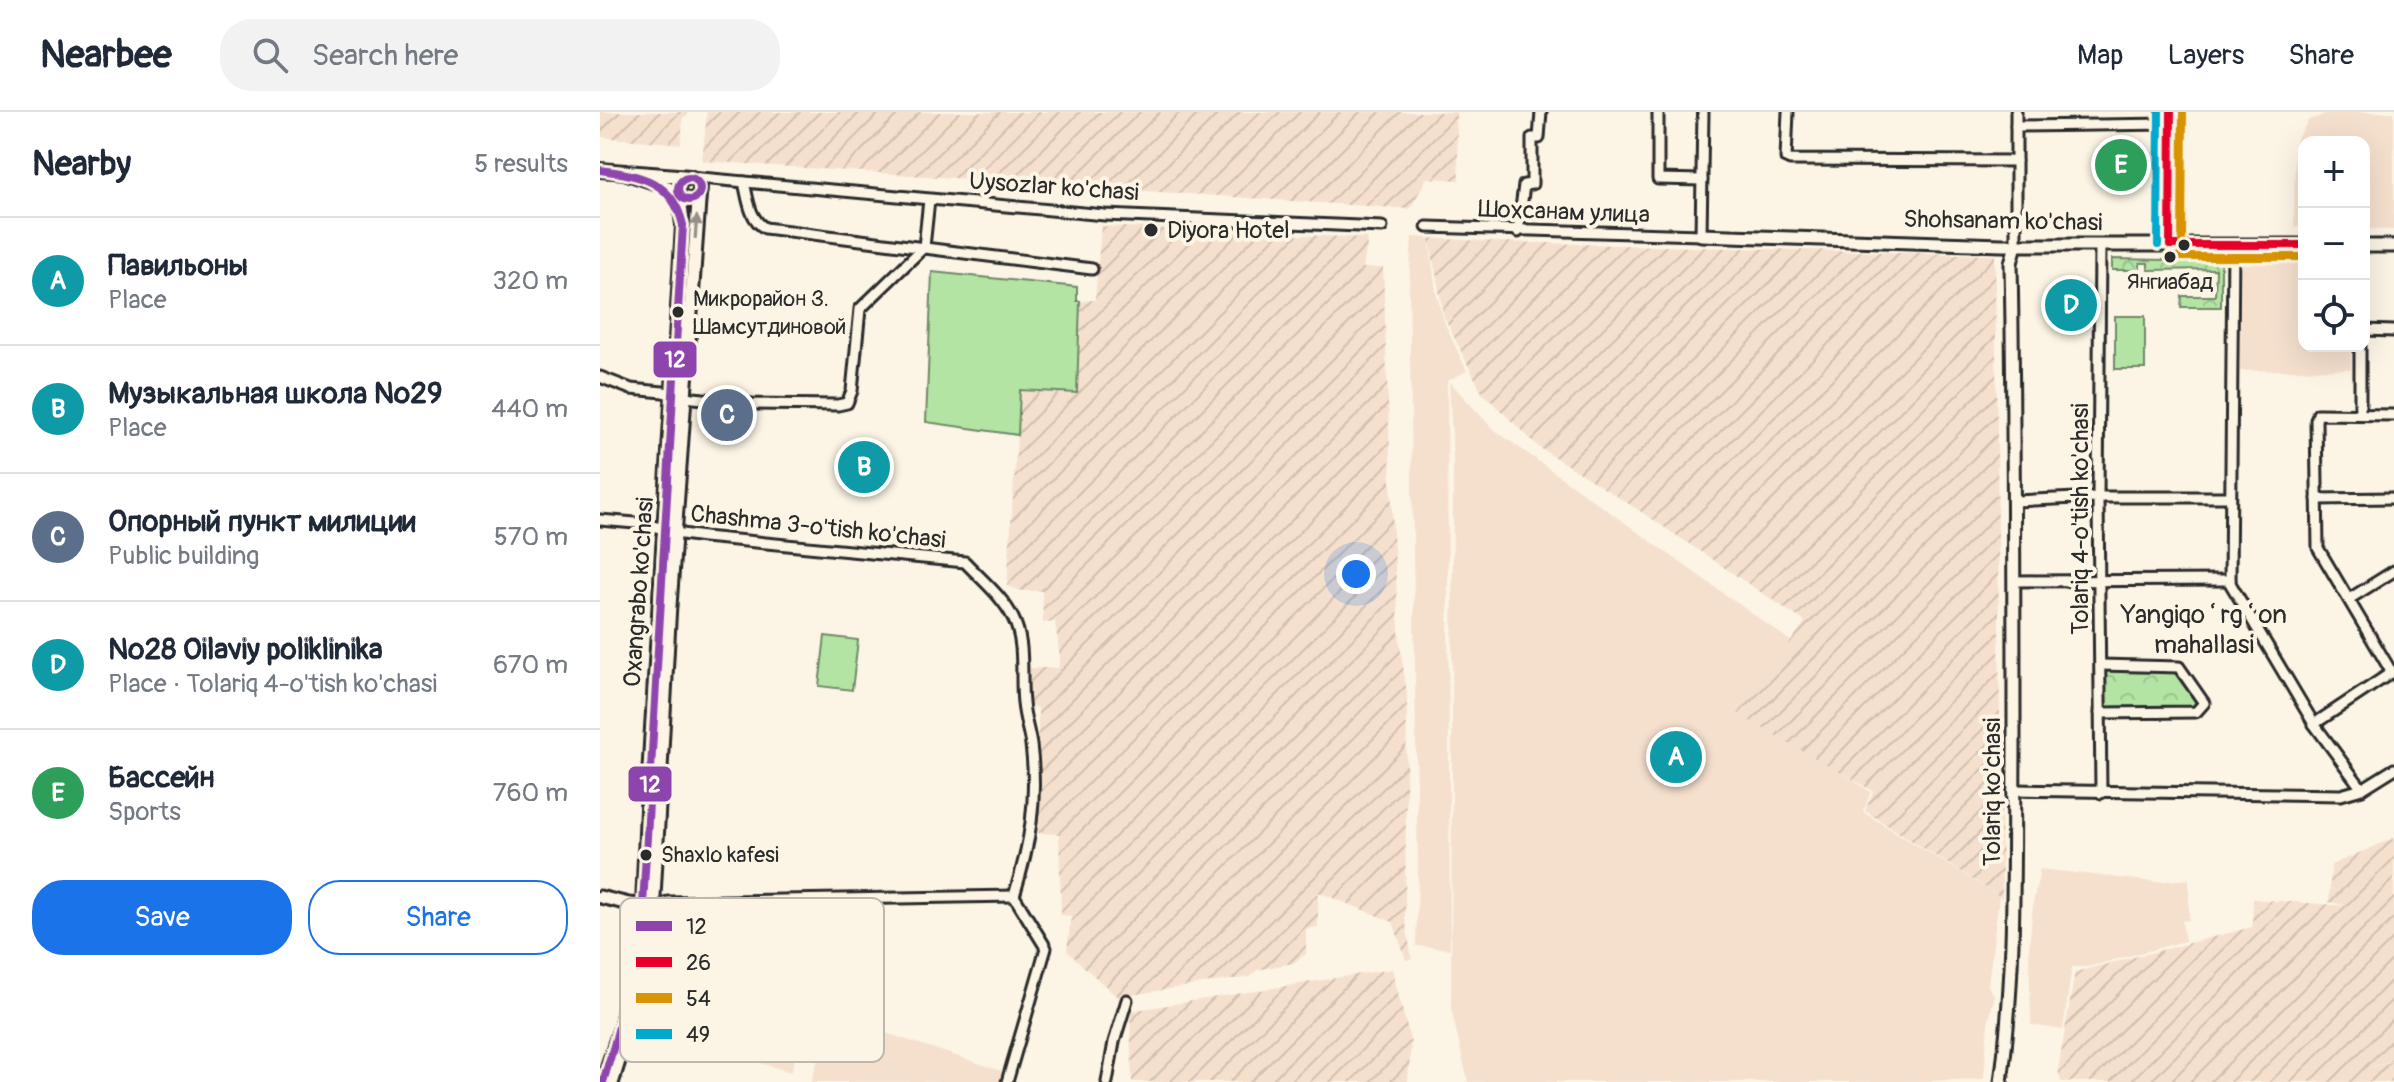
<!DOCTYPE html>
<meta charset="utf-8">
<style>
:root{--surface:#fff;--page:#f2f2f3;--text:#1f2937;--muted:#747a83;--line:#e0e1e3;--accent:#1a73e8}
body{margin:0;font-family:Pangolin,sans-serif;background:var(--page);color:var(--text)}
.controls{position:absolute;right:24px;top:24px;display:grid;overflow:hidden;border-radius:16px;box-shadow:0 8px 32px #0002}
.controls button{width:72px;height:72px;display:grid;place-items:center;padding:0;border:0;border-bottom:2px solid var(--line);background:var(--surface);color:var(--text);font:40px sans-serif}
.you{position:absolute;left:756px;top:462px;width:28px;height:28px;margin:-20px;border:6px solid #fff;border-radius:50%;background:#1a73e8;box-shadow:0 0 0 12px #1a73e833}
.badge{display:grid;place-items:center;width:52px;height:52px;border-radius:50%;background:var(--accent);color:#fff;font-size:26px;font-weight:700}
.pin{position:absolute;translate:-50% -50%;border:4px solid #fff;box-shadow:0 2px 8px #0006}
.list{margin:0;padding:0;list-style:none}
h2{display:flex;justify-content:space-between;align-items:center;height:104px;margin:0;padding:0 32px;font-size:34px}
h2 small{font-size:26px;font-weight:400;color:var(--muted)}
.list li{display:grid;grid-template-columns:52px 1fr auto;gap:24px;align-items:center;box-sizing:border-box;height:128px;padding:0 32px;border-top:2px solid var(--line)}
.list b{display:block;font-size:30px;white-space:nowrap}
.list p{margin:0;font-size:26px;white-space:nowrap;color:var(--muted)}
.list em{font-size:26px;font-style:normal;color:var(--muted)}
.actions{display:flex;gap:16px;padding:24px 32px}
.actions a{flex:1;padding:18px 0;border:2px solid var(--accent);border-radius:32px;text-align:center;font-size:28px;color:var(--accent)}
.actions .main{background:var(--accent);color:#fff}
.icon{flex:none;width:44px;height:44px;fill:none;stroke:currentColor;stroke-width:2;stroke-linecap:round;stroke-linejoin:round}
.map{position:relative;flex:none;width:1794px;height:970px;overflow:hidden}
header{display:flex;align-items:center;gap:48px;box-sizing:border-box;height:112px;padding:0 40px;background:var(--surface);border-bottom:2px solid var(--line)}
header strong{font-size:38px}
nav{display:flex;gap:44px;margin-inline-start:auto;font-size:28px}
.search{width:560px;height:72px;background:var(--page);display:flex;align-items:center;gap:20px;box-sizing:border-box;padding:0 28px;border-radius:32px;color:var(--muted);font-size:30px}
main{display:flex}
aside{flex:1;background:var(--surface)}
.map>svg:first-child{display:block}
.built{fill:#f5e0ce}
.industrial{fill:url(#industrial-furrows)}
.green{fill:#b3e4a4;stroke:#6f8868;stroke-width:2}
.forest{fill:url(#forest-crowns);stroke:#6f8868;stroke-width:2}
.lines{fill:none;stroke-linecap:round;stroke-linejoin:round}
.minor-casing{stroke:#2b2b2b;stroke-width:15}
.tertiary-casing{stroke:#2b2b2b;stroke-width:17}
.secondary-casing{stroke:#2b2b2b;stroke-width:18}
.minor{stroke:#fcf5e5;stroke-width:9}
.tertiary{stroke:#fcf5e5;stroke-width:11}
.secondary{stroke:#fcf5e5;stroke-width:12}
.bus-1-casing{stroke:#fcf5e5;stroke-width:14}
.bus-2-casing{stroke:#fcf5e5;stroke-width:14}
.bus-3-casing{stroke:#fcf5e5;stroke-width:14}
.bus-4-casing{stroke:#fcf5e5;stroke-width:14}
.bus-1{stroke:#8e44ad;stroke-width:8}
.bus-2{stroke:#e4002b;stroke-width:8}
.bus-3{stroke:#d89406;stroke-width:8}
.bus-4{stroke:#00a9ce;stroke-width:8}
.oneway{fill:#949088}
.poi-dot{fill:#2b2b2b;stroke:#fcf5e5;stroke-width:3}
.labels{text-anchor:middle;dominant-baseline:central;stroke-width:8;stroke-linejoin:round;paint-order:stroke}
.bus-label{font-size:22px;fill:#2b2b2b;stroke:#fcf5e5;text-anchor:start}
.street-label{font-size:24px;fill:#2b2b2b;stroke:#fcf5e5}
.poi-label{font-size:24px;fill:#2b2b2b;stroke:#fcf5e5;text-anchor:start}
.neighbourhood-label{font-size:26px;fill:#2b2b2b;stroke:#fcf5e5}
.key{fill:#fcf5e5;stroke:#bdb8ad;stroke-width:2}
.key-label{font-size:22px;fill:#2b2b2b}
.line-badge{stroke:#fcf5e5;stroke-width:3}
.badge-label{font-size:22px;text-anchor:middle;font-weight:bold;fill:#fff}
</style>
<header>
<strong>Nearbee</strong>
<div class="search"><svg class="icon" aria-label="search" viewBox="0 0 24 24"><circle cx="10" cy="10" r="6"/><path d="M15 15l6 6"/></svg>Search here</div>
<nav><a>Map</a><a>Layers</a><a>Share</a></nav>
</header>
<main>
<aside>
<h2>Nearby<small>5 results</small></h2>
<ul class="list">
<li><span class="badge" style="background:#0f9aa8">A</span><div><b>Павильоны</b><p>Place</p></div><em>320 m</em></li>
<li><span class="badge" style="background:#0f9aa8">B</span><div><b>Музыкальная школа №29</b><p>Place</p></div><em>440 m</em></li>
<li><span class="badge" style="background:#5c6f8a">C</span><div><b>Опорный пункт милиции</b><p>Public building</p></div><em>570 m</em></li>
<li><span class="badge" style="background:#0f9aa8">D</span><div><b>№28 Oilaviy poliklinika</b><p>Place · Tolariq 4-o'tish ko'chasi</p></div><em>670 m</em></li>
<li><span class="badge" style="background:#2e9e5b">E</span><div><b>Бассейн</b><p>Sports</p></div><em>760 m</em></li>
</ul>
<div class="actions"><a class="main">Save</a><a>Share</a></div>
</aside>
<div class="map">
<svg width="1794" height="970" viewBox="0 0 1794 970">
<defs>
<pattern id="industrial-furrows" width="10" height="10" patternUnits="userSpaceOnUse" patternTransform="scale(2)"><rect width="10" height="10" fill="#f5e0ce"/><path d="M-1 1l2-2M0 10L10 0M9 11l2-2" fill="none" stroke="#d2c0b1"/></pattern>
<pattern id="forest-crowns" width="20" height="18" patternUnits="userSpaceOnUse" patternTransform="scale(2)"><rect width="20" height="18" fill="#b3e4a4"/><path d="M2 6a3 3 0 1 1 6 0M12 15a3 3 0 1 1 6 0" fill="none" stroke="#9ac48d"/></pattern>
</defs>
<rect width="100%" height="100%" fill="#fcf5e5"/>
<filter id="ink" filterUnits="userSpaceOnUse"><feTurbulence type="fractalNoise" baseFrequency=".0125" numOctaves="2"/><feDisplacementMap in="SourceGraphic" scale="16" xChannelSelector="R" yChannelSelector="G"/><feConvolveMatrix kernelMatrix="1 2 1 2 8 2 1 2 1" color-interpolation-filters="sRGB"/></filter>
<g filter="url(#ink)">
<g class="built">
<polygon points="1724,0 1794,0 1794,118 1764,117 1764,30 1704,30 1704,115 1694,115 1695,29 1709,8 1723,3"/>
<polygon points="812,125 829,126 836,180 845,212 867,259 847,269 850,837 816,834 818,763 809,174"/>
<polygon points="1704,144 1704,234 1751,234 1751,257 1640,259 1641,146"/>
<polygon points="849,269 892,316 1192,530 1152,602 1271,680 1263,700 1399,784 1388,874 1395,884 1388,911 1384,967 1304,970 868,970 851,896 853,349"/>
<polygon points="1440,757 1556,770 1589,767 1589,808 1582,809 1585,829 1488,855 1472,855 1463,918 1431,913 1429,837 1433,791"/>
<polygon points="130,862 213,886 191,960 109,936"/>
<polygon points="231,903 405,960 401,970 211,970"/>
</g>
<g class="industrial">
<polygon points="0,0 88,0 87,5 83,5 81,32 0,25"/>
<polygon points="107,0 856,0 859,68 827,66 810,97 102,49"/>
<polygon points="501,114 768,126 763,156 783,156 793,421 800,532 807,582 805,806 812,847 806,848 793,810 718,780 718,815 706,817 706,842 693,851 657,858 650,865 517,885 467,839 471,804 461,803 459,722 438,721 438,596 429,593 429,556 458,556 460,545 455,510 443,511 442,479 422,479 407,474 420,278 477,280 480,189 495,188"/>
<polygon points="829,126 901,130 1395,143 1402,786 1265,699 1273,679 1138,602 1205,510 1040,399 940,336 882,281 844,205"/>
<polygon points="1794,726 1794,948 1766,957 1794,949 1794,970 1461,970 1458,958 1475,860 1652,815 1653,787 1749,794 1729,790 1731,753"/>
<polygon points="792,857 811,931 808,970 532,970 530,899"/>
</g>
<g class="green">
<polygon points="332,160 477,175 477,189 480,189 477,281 420,278 418,323 326,310"/>
<rect x="1515" y="204" width="30" height="53"/>
<polygon points="225,524 258,528 252,578 219,574"/>
</g>
<g class="forest">
<polygon points="1512,147 1621,149 1621,195 1581,195 1582,184 1615,184 1616,157 1548,158 1548,151 1540,151 1540,158 1512,158"/>
<polygon points="1506,556 1573,559 1595,589 1596,597 1505,597"/>
</g>
<g class="lines">
<g class="minor-casing">
<g id="minor">
<polyline points="1058,0 1058,67 1102,68"/>
<polyline points="1188,0 1186,46 1190,48 1416,49"/>
<polyline points="1416,14 1570,12"/>
<polyline points="90,65 505,103 782,115"/>
<path d="M144 70C148 86 149 107 165 116L492 157"/>
<polyline points="827,115 1101,123 1103,0"/>
<polyline points="918,120 924,73 932,72 932,26 939,26 941,0"/>
<polyline points="1416,133 1416,0"/>
<polyline points="1500,133 1498,385 1501,681"/>
<polyline points="1633,133 1630,471 1714,612 1762,677"/>
<polyline points="1764,218 1794,219"/>
<polyline points="1760,234 1760,302"/>
<polyline points="0,265 31,277 63,280 84,285 152,292 238,293 247,291 252,279 260,197 324,135 329,88"/>
<polyline points="1717,387 1794,386"/>
<polyline points="1415,389 1498,385 1629,385"/>
<path d="M0 408 47 412 75 421 104 425 365 450C381 467 403 485 413 506 426 531 420 563 423 591 424 605 429 619 431 633 438 688 430 732 414 784"/>
<polyline points="1414,469 1630,468"/>
<polyline points="1749,487 1794,459"/>
<polyline points="1792,561 1718,436 1716,308 1718,302 1794,303"/>
<polyline points="1500,601 1596,600 1604,591 1579,555 1501,553"/>
<polyline points="1714,612 1794,559"/>
<polyline points="1413,678 1741,683 1762,677 1794,657"/>
<polyline points="53,794 68,790 414,784"/>
<polyline points="407,970 446,836 414,784"/>
<polyline points="507,970 514,930 527,888"/>
</g>
</g>
<g class="tertiary-casing">
<g id="tertiary">
<polyline points="1101,123 1402,133 1704,133"/>
<polyline points="1570,133 1571,0"/>
<polyline points="1764,134 1794,134"/>
<polyline points="0,785 29,792 50,794"/>
<path d="M1401 970C1416 859 1413 748 1414 637 1414 475 1414 313 1411 151L1416 133"/>
</g>
</g>
<g class="secondary-casing">
<g id="secondary">
<polyline points="0,58 90,65"/>
<circle cx="89" cy="77" r="11"/>
<polyline points="3,970 21,915 36,850 43,793 47,697 83,113 79,83 60,72 24,60"/>
<polyline points="12,970 41,876 53,794 69,501 99,83"/>
</g>
</g>
<use href="#minor" class="minor"/>
<use href="#tertiary" class="tertiary"/>
<use href="#secondary" class="secondary"/>
<g class="bus-1-casing">
<g id="bus-1">
<path d="M0 58C40 63 73 69 83 113L43 793C35 854 22 911 3 970"/>
<circle cx="89" cy="77" r="11"/>
</g>
</g>
<g class="bus-2-casing">
<g id="bus-2">
<polyline points="1570,133 1704,133"/>
<polyline points="1570,133 1571,0"/>
</g>
</g>
<g class="bus-3-casing">
<g id="bus-3">
<polyline points="1582,133 1583,0"/>
<polyline points="1570,145 1704,145"/>
</g>
</g>
<g class="bus-4-casing">
<polyline id="bus-4" points="1558,133 1559,0"/>
</g>
<use href="#bus-1" class="bus-1"/>
<use href="#bus-2" class="bus-2"/>
<use href="#bus-3" class="bus-3"/>
<use href="#bus-4" class="bus-4"/>
</g>
<defs><path id="oneway-solid" d="M-6-.8H1V-3.2L6.5 0L1 3.2V.8H-6Z" transform="scale(2)"/></defs>
<use class="oneway" href="#oneway-solid" transform="translate(96 115) rotate(-86)"/>
</g>
<g class="poi-dot">
<circle cx="551" cy="118" r="8"/>
<circle cx="1584" cy="133" r="7"/>
<circle cx="1570" cy="145" r="7"/>
<circle cx="78" cy="200" r="7"/>
<circle cx="46" cy="743" r="7"/>
</g>
<g class="labels">
<g class="bus-label">
<text x="1570" y="170" text-anchor="middle">Янгиабад</text>
<text x="93" y="187">Микрорайон З.<tspan x="93" dy="28">Шамсутдиновой</tspan></text>
<text x="61" y="743">Shaxlo kafesi</text>
</g>
<g class="street-label">
<text transform="translate(454 75) rotate(4)">Uysozlar ko'chasi</text>
<text transform="translate(964 100) rotate(2)">Шохсанам улица</text>
<text transform="translate(1403 109) rotate(1)">Shohsanam ko'chasi</text>
<text transform="translate(1480 407) rotate(-90)">Tolariq 4-o'tish ko'chasi</text>
<text transform="translate(218 415) rotate(6)">Chashma 3-o'tish ko'chasi</text>
<text transform="translate(39 480) rotate(-86)">Oxangrabo ko'chasi</text>
<text transform="translate(1392 680) rotate(-90)">Tolariq ko'chasi</text>
</g>
<g class="poi-label">
<text x="567" y="118">Diyora Hotel</text>
</g>
<g class="neighbourhood-label">
<text x="1604" y="503">Yangiqoʻrgʻon<tspan x="1604" dy="30">mahallasi</tspan></text>
</g>
</g>
<rect x="20" y="786" width="264" height="164" rx="12" class="key"/>
<rect x="36" y="809" width="36" height="10" fill="#8e44ad"/>
<rect x="36" y="845" width="36" height="10" fill="#e4002b"/>
<rect x="36" y="881" width="36" height="10" fill="#d89406"/>
<rect x="36" y="917" width="36" height="10" fill="#00a9ce"/>
<g class="key-label">
<text x="86" y="822">12</text>
<text x="86" y="858">26</text>
<text x="86" y="894">54</text>
<text x="86" y="930">49</text>
</g>
<g class="line-badge">
<rect x="52" y="228" width="46" height="39" rx="8" fill="#8e44ad"/>
<rect x="27" y="653" width="46" height="38" rx="8" fill="#8e44ad"/>
</g>
<g class="badge-label">
<text x="75" y="255">12</text>
<text x="50" y="680">12</text>
</g>
</svg>
<div class="controls">
<button>+</button>
<button>−</button>
<button><svg class="icon" aria-label="locate" viewBox="0 0 24 24"><circle cx="12" cy="12" r="6"/><path d="M12 2v4M12 18v4M2 12h4M18 12h4"/></svg></button>
</div>
<div class="you"></div>
<div class="pin badge" style="left:1076px;top:645px;background:#0f9aa8">A</div>
<div class="pin badge" style="left:264px;top:355px;background:#0f9aa8">B</div>
<div class="pin badge" style="left:127px;top:303px;background:#5c6f8a">C</div>
<div class="pin badge" style="left:1471px;top:193px;background:#0f9aa8">D</div>
<div class="pin badge" style="left:1521px;top:53px;background:#2e9e5b">E</div>
</div>
</main>
